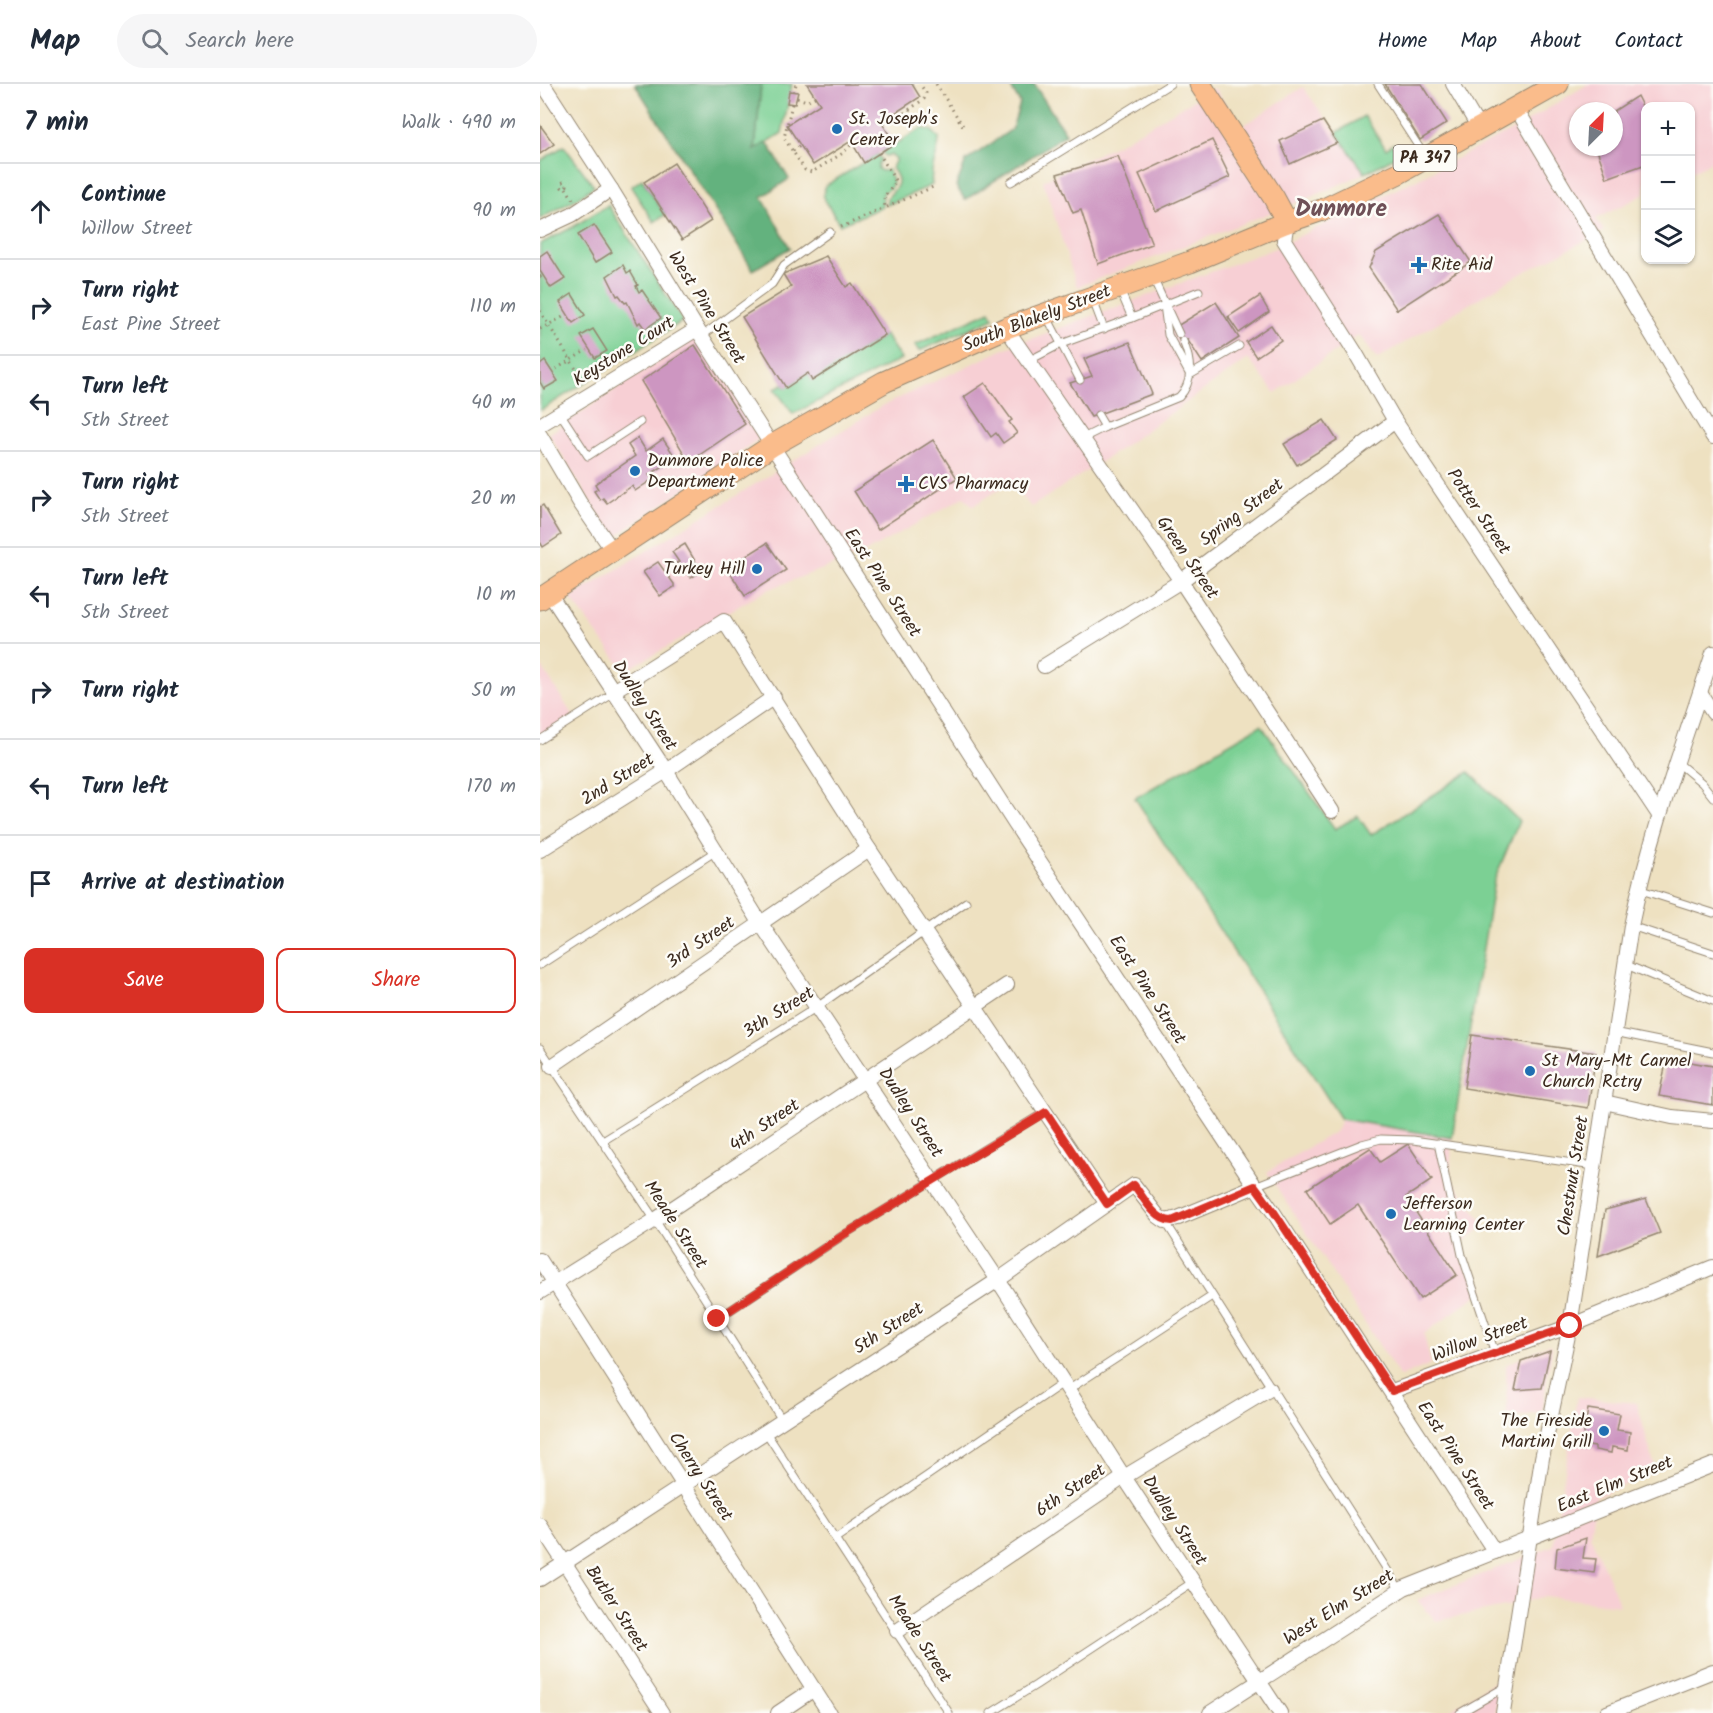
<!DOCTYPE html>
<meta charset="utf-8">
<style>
:root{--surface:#fff;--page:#f6f6f7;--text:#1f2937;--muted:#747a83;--line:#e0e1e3;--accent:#d93025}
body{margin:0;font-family:Kalam,sans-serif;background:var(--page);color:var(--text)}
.controls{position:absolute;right:18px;top:18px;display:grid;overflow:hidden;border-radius:12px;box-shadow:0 2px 4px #0004}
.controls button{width:54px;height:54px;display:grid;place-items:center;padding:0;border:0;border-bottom:2px solid var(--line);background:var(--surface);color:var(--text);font:30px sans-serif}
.compass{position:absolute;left:1029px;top:18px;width:54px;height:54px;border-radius:50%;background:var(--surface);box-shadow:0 2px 4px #0004;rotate:24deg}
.stop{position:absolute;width:18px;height:18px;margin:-14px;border:4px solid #d93025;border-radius:50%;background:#fff}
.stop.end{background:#d93025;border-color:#fff;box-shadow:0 2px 6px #0008}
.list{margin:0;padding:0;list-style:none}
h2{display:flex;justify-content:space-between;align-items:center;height:78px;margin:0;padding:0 24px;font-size:26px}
h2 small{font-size:20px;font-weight:400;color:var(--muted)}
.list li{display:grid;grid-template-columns:39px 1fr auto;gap:18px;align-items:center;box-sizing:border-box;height:96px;padding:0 24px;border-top:2px solid var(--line)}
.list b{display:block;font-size:22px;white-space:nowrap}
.list p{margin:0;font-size:20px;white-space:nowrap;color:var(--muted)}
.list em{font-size:20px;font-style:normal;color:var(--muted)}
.actions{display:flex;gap:12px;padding:18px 24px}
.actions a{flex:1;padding:14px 0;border:2px solid var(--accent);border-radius:12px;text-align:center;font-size:21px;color:var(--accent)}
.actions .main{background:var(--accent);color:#fff}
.icon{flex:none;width:33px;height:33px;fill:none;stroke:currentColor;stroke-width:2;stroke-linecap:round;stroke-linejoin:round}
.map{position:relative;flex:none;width:1173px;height:1629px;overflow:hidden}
header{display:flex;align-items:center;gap:36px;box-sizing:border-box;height:84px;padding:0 30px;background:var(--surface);border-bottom:2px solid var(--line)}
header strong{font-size:28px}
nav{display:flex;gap:33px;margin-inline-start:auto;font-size:21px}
.search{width:420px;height:54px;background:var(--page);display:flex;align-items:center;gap:15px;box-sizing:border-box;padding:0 21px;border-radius:33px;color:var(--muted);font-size:22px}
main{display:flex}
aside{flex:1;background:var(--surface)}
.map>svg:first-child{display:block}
.built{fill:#f7cfd4;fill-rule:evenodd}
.green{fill:#7bd094;stroke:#5b7d59;stroke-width:1.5}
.forest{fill:#64b27e;stroke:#506e4e;stroke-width:1.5}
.building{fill:#cd96c1}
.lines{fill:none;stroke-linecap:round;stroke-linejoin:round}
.service-casing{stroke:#948670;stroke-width:9}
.minor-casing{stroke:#948670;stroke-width:16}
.primary-casing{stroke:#948670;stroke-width:23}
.path{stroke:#948670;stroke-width:3;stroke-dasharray:1.5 4.5;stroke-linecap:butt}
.service{stroke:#fff;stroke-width:7}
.minor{stroke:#fff;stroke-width:14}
.primary{stroke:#fabc8b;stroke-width:21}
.route{stroke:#d93025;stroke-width:8}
.poi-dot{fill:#1f6fb2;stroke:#fdfcf7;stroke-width:2}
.labels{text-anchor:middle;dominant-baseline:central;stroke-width:5;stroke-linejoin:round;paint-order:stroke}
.shield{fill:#fdfcf7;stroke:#75695f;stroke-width:1.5}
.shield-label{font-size:16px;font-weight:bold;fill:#3b2a1e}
.poi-label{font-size:18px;fill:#3b2a1e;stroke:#fdfcf7;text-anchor:start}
.street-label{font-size:18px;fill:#3b2a1e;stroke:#fdfcf7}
.district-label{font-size:24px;font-weight:bold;fill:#6e5057;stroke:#fdfcf7}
</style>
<header>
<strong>Map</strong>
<div class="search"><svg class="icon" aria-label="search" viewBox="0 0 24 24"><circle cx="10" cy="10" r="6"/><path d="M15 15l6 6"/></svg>Search here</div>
<nav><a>Home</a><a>Map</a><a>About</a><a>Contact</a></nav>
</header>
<main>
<aside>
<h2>7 min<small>Walk · 490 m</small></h2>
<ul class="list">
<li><svg class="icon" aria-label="ahead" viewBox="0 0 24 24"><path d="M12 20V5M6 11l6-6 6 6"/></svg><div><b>Continue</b><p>Willow Street</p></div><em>90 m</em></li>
<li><svg class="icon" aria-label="right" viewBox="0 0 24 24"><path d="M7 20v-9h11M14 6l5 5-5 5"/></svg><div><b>Turn right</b><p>East Pine Street</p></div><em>110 m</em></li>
<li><svg class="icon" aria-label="left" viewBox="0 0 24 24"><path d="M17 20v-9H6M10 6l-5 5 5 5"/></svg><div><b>Turn left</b><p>5th Street</p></div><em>40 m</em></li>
<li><svg class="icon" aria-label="right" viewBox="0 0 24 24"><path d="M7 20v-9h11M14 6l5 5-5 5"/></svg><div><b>Turn right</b><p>5th Street</p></div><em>20 m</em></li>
<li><svg class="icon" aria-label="left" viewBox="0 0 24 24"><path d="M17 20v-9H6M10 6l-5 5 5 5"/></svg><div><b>Turn left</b><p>5th Street</p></div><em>10 m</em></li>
<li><svg class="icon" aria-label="right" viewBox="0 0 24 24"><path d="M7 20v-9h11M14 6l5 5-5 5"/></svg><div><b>Turn right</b></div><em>50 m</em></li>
<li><svg class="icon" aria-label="left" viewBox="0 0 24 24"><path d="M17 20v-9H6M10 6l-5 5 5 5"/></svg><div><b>Turn left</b></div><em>170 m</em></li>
<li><svg class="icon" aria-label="arrive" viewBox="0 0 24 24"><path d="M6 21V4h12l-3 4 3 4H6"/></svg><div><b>Arrive at destination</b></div></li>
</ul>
<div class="actions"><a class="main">Save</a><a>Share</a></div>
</aside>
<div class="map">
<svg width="1173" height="1629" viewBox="0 0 1173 1629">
<rect width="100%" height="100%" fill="#fdfcf7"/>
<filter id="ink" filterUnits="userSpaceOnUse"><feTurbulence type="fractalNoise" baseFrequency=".0167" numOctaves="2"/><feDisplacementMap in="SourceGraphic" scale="12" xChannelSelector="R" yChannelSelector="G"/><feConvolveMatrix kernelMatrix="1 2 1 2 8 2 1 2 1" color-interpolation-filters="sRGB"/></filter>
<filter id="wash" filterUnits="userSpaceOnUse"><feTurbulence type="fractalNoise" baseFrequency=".008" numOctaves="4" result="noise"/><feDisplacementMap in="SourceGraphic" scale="24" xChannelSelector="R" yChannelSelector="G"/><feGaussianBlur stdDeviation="1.35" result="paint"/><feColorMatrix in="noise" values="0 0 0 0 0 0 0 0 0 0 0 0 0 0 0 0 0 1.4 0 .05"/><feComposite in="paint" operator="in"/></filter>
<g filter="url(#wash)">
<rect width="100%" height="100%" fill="#eee1c1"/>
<g class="built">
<path d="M1048 0H1173V77L1151 88 1150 22H1106L1105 110 1056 135 1064 147 971 195 837 275 819 251 735 309 708 275 567 374 491 423 471 398 433 422 424 413 324 469 227 506 85 587 30 514 342 322 466 264 733 165 871 98 978 43ZM1038 27H1074V63H1038Z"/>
<polygon points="763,3 825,89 776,111 707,138 537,203 503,97 582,58 674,4 701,43"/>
<polygon points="160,249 219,355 73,454 9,350"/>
<polygon points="0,580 35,635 0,656"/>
<polygon points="801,1035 912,1054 910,1093 945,1141 920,1161 944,1206 884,1250 891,1280 860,1293 727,1088 796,1047"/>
<polygon points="1010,1260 1012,1263 1002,1328 967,1334 966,1281"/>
<polygon points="1037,1313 1097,1319 1116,1388 1056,1413 1050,1451 1080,1521 1004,1512 970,1522 896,1537 877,1516 1013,1462"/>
<polygon points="959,1595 955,1629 905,1629"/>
</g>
<g class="green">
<polygon points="221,0 252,0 242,49 215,66"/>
<polygon points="824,32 846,65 854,59 860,70 825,89 796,49"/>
<path d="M382 44 392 47 399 54C399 71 389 84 392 101L347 121V114C358 102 363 99 352 84L356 75 351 71 345 72 342 68Z"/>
<polygon points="24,62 54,102 34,116 0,135 0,77"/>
<polygon points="337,70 341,76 338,80 338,85 342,87 348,86 353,99 350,104 343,109 342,123 300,141 283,113 285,102"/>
<polygon points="102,95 125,131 114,138 91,103"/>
<polygon points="68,121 143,237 0,327 0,160 33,143"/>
<polygon points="450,227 454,234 379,267 375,261"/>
<polygon points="345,251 361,275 253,330 235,305 243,300 246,303 268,289 272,296"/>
<polygon points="721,641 795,745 818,732 831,751 929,688 979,737 954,797 912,1054 801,1035 595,714"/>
</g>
<g class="forest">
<polygon points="95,0 221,0 215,66 227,58 249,95 222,113 250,164 213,186"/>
<polygon points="469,0 494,0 526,50 425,116 416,102 426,77 472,45 480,19"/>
</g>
<g id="blocks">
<g class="building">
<polygon points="267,0 372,0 380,13 341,38 355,59 324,79 311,57 273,81 247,41 280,20"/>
<polygon points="845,0 882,0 907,39 880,56"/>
<polygon points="249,7 258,8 255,20 247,19"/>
<polygon points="1097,12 1106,30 1106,80 1067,94 1056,63 1074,63 1074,27"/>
<polygon points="783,37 797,59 750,80 740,57"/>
<polygon points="0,41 14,60 0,70"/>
<polygon points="672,56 690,93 616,127 599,90"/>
<polygon points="578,72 612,160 558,180 541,126 533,129 517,90"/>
<polygon points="134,79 171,137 142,156 104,98"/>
<polygon points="899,130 931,178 857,226 829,184 836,168"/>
<polygon points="54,141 72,168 55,179 38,151"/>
<polygon points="7,167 25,195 11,204 0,187 0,172"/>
<polygon points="286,172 306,203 312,199 345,251 272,297 268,289 246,304 202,233 251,203 243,190"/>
<polygon points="83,181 87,189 90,187 98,201 96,202 99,208 102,206 121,234 105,245 100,238 98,240 87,218 85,219 79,211 77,212 67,192"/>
<polygon points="32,210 45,231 33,239 20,218"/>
<polygon points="720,212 729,228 699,249 688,233"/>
<polygon points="676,218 699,254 662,278 647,255 641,259 636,251 637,242"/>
<polygon points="731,241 741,256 716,273 706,258"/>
<polygon points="53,245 67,267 55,274 41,252"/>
<polygon points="590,258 612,310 551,333 530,299 552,292 544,275"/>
<polygon points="155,261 205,340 149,378 101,297"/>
<polygon points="5,277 18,297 4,305 0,298 0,281"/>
<polygon points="445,299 472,336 469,338 477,349 463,359 456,349 451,353 424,313"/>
<polygon points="784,336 797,356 757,381 744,360"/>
<polygon points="98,354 106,367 123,355 136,374 109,391 113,395 95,407 92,402 67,419 63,414 60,416 54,407 58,405 55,400 95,372 88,361"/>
<polygon points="393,356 417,394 338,446 314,407"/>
<polygon points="3,421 21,451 3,463 0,458 0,423"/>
<polygon points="227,459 246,486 205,512 187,484"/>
<polygon points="145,460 161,487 151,494 145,486 142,488 136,479 139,478 132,468"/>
<polygon points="118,478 134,500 134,503 120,512 103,488"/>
<polygon points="932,951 1056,969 1048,1024 924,1004"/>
<polygon points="1127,974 1173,982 1173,1021 1119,1012"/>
<polygon points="868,1060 892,1096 866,1113 917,1191 880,1215 818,1121 790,1140 767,1105 830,1064 840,1078"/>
<polygon points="1106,1115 1120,1149 1058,1172 1065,1126"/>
<polygon points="1010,1267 1002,1304 975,1306 981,1277"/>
<polygon points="1048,1325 1080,1330 1077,1346 1090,1348 1088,1366 1072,1363 1071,1369 1055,1366 1055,1363 1042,1361"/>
<polygon points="1046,1454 1043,1474 1056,1475 1054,1489 1015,1484 1017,1464"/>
</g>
</g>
</g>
<g filter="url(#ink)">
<use href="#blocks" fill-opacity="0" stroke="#948670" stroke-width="1.5"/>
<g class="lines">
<g class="service-casing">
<g id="service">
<polyline points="838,0 884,71"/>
<polyline points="471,98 630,0"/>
<polyline points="613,194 639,250"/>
<polyline points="580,206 592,234"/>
<polyline points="553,216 564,245"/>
<polyline points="624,221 628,251 650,291 699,262"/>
<polyline points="506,231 540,296"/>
<polyline points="162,252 232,200 244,181 290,148"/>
<polyline points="488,277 521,260 592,234 659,207"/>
<polyline points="20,329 48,372 100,338"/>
<polyline points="558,331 565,343"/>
<path d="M543 354 565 343 639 313C654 298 651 276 643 257"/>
<polyline points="0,656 74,609"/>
<polyline points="1138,679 1162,699 1173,713"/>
<polyline points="1098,805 1173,829"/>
<polyline points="1091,842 1173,869"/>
<polyline points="1084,880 1173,917"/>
<polyline points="0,881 176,767"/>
<polyline points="1074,948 1173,968"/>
<polyline points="0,964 115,1136 242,1336"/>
<polyline points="63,1057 277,923 426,818"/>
<polyline points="898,1059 922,1171 955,1269"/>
<polyline points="715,1102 822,1060 841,1055 873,1056 1054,1082"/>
<polyline points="625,1137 860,1506"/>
<polyline points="177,1235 305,1150 505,1028"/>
<polyline points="528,1306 672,1212"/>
<polyline points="225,1347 409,1629"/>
<polyline points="296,1454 523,1299"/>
<polyline points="451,1629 496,1601 653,1498"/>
<polyline points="920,1629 967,1602"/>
</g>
</g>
<g class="minor-casing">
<g id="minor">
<polyline points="3,0 71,105 157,245 475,740 715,1102 734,1129 955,1468"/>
<polyline points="913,0 939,44"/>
<polyline points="976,24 1173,353"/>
<polyline points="747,138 744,156 815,268 855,337 1119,731"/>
<polyline points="0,146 32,131 71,105"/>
<polyline points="466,244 641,497 792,727"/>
<polyline points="0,341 157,245"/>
<polyline points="0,351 40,419 73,467"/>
<polyline points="9,509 126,687 221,840 458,1196 584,1393 740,1629"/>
<polyline points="504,582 641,497 855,337"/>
<polyline points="73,607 184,537 329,765 567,1120"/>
<polyline points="1160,609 1173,629"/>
<polyline points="0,766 126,687 234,613"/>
<polyline points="12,982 329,765"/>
<polyline points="1064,1018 1132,1033 1173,1037"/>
<polyline points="0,1176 289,1629"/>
<polyline points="0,1208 115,1136 467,901"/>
<polyline points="852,1307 1030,1242 1173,1183"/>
<polyline points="0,1441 122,1629"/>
<polyline points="0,1495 458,1196 594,1101 618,1132 625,1137 638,1134 715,1102"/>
<polyline points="357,1547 584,1393 730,1305"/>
<polyline points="238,1629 274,1605"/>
<polyline points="670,1629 864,1504 1173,1381"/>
<path d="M963 1629 1002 1374 1030 1242 1091 842C1110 749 1144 659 1173 569"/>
<polyline points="1067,1629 1173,1587"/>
</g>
</g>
<g class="primary-casing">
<g id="primary">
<polyline points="660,0 734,114 747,138"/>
<polyline points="0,515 233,361 344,298 466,244 650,178 747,138 782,126 859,89 1018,0"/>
</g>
</g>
<g class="path">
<polyline points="396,0 423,42"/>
<polyline points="254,8 256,0"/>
<polyline points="257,14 267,17 275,13"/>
<polyline points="252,20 244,54 265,86 272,88 303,69 312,60"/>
<polyline points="343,40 356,35 384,15 386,9 380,0"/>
<polyline points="253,67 260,62"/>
<polyline points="339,69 356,98 344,113 345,124 393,103"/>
<circle cx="24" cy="101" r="3"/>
<polyline points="26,104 33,115"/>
<polyline points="301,143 345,124"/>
<polyline points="0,193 2,192"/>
<polyline points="0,227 44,298"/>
<polyline points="0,245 25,232"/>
<polyline points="16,285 47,266"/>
</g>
<use href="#service" class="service"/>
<use href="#minor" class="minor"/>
<use href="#primary" class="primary"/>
</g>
</g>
<g class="lines" filter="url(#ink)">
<path class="route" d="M177 1235 305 1150 506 1028 567 1120 594 1101C604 1114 615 1137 632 1137L715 1102 734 1128 852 1307 1030 1242"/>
</g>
<g class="poi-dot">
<circle cx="297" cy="45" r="6"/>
<path d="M876 172h6v6h6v6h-6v6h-6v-6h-6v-6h6z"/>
<circle cx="95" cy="387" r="6"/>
<path d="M363 391h6v6h6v6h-6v6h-6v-6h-6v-6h6z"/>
<circle cx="217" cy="485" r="6"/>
<circle cx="990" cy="987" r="6"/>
<circle cx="851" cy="1130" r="6"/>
<circle cx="1064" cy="1347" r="6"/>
</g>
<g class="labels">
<rect class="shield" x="853.5" y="61" width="63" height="26" rx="4.5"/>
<g class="shield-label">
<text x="885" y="74">PA 347</text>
</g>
<g class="poi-label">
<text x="309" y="35">St. Joseph's<tspan x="309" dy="21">Center</tspan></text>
<text x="891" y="181">Rite Aid</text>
<text x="107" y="377">Dunmore Police<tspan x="107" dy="21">Department</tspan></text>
<text x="378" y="400">CVS Pharmacy</text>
<text x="205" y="485" text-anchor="end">Turkey Hill</text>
<text x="1002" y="977">St Mary-Mt Carmel<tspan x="1002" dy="21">Church Rctry</tspan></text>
<text x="863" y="1120">Jefferson<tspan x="863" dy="21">Learning Center</tspan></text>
<text x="1052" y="1337" text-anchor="end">The Fireside<tspan x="1052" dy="21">Martini Grill</tspan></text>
</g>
<g class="street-label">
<text transform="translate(166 224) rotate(58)">West Pine Street</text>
<text transform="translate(497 235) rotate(-21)">South Blakely Street</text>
<text transform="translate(84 268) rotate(-32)">Keystone Court</text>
<text transform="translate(938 428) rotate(56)">Potter Street</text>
<text transform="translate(702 429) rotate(-37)">Spring Street</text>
<text transform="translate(647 474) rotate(56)">Green Street</text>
<text transform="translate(342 499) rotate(57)">East Pine Street</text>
<text transform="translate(104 622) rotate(57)">Dudley Street</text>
<text transform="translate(78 696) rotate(-32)">2nd Street</text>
<text transform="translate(161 859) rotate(-34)">3rd Street</text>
<text transform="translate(607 906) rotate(57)">East Pine Street</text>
<text transform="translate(239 929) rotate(-32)">3th Street</text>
<text transform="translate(370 1029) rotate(57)">Dudley Street</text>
<text transform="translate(225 1042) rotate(-34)">4th Street</text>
<text transform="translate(1034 1092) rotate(-81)">Chestnut Street</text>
<text transform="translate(135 1141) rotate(57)">Meade Street</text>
<text transform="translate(349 1245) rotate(-33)">5th Street</text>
<text transform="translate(940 1256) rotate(-20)">Willow Street</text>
<text transform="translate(915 1372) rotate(57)">East Pine Street</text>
<text transform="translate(160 1393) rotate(57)">Cherry Street</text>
<text transform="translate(1075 1401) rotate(-22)">East Elm Street</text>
<text transform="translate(531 1407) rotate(-34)">6th Street</text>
<text transform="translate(634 1437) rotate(57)">Dudley Street</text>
<text transform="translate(799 1524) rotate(-32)">West Elm Street</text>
<text transform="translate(76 1525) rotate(57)">Butler Street</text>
<text transform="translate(379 1555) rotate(57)">Meade Street</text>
</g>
<g class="district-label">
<text x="801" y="125">Dunmore</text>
</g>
</g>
</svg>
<div class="controls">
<button>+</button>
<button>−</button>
<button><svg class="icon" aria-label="layers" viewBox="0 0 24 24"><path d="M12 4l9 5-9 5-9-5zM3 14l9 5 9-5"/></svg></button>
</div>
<svg class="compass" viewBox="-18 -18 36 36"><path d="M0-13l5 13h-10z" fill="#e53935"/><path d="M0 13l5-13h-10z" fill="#747a83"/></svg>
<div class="stop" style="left:1030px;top:1242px"></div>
<div class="stop end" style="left:177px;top:1235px"></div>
</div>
</main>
